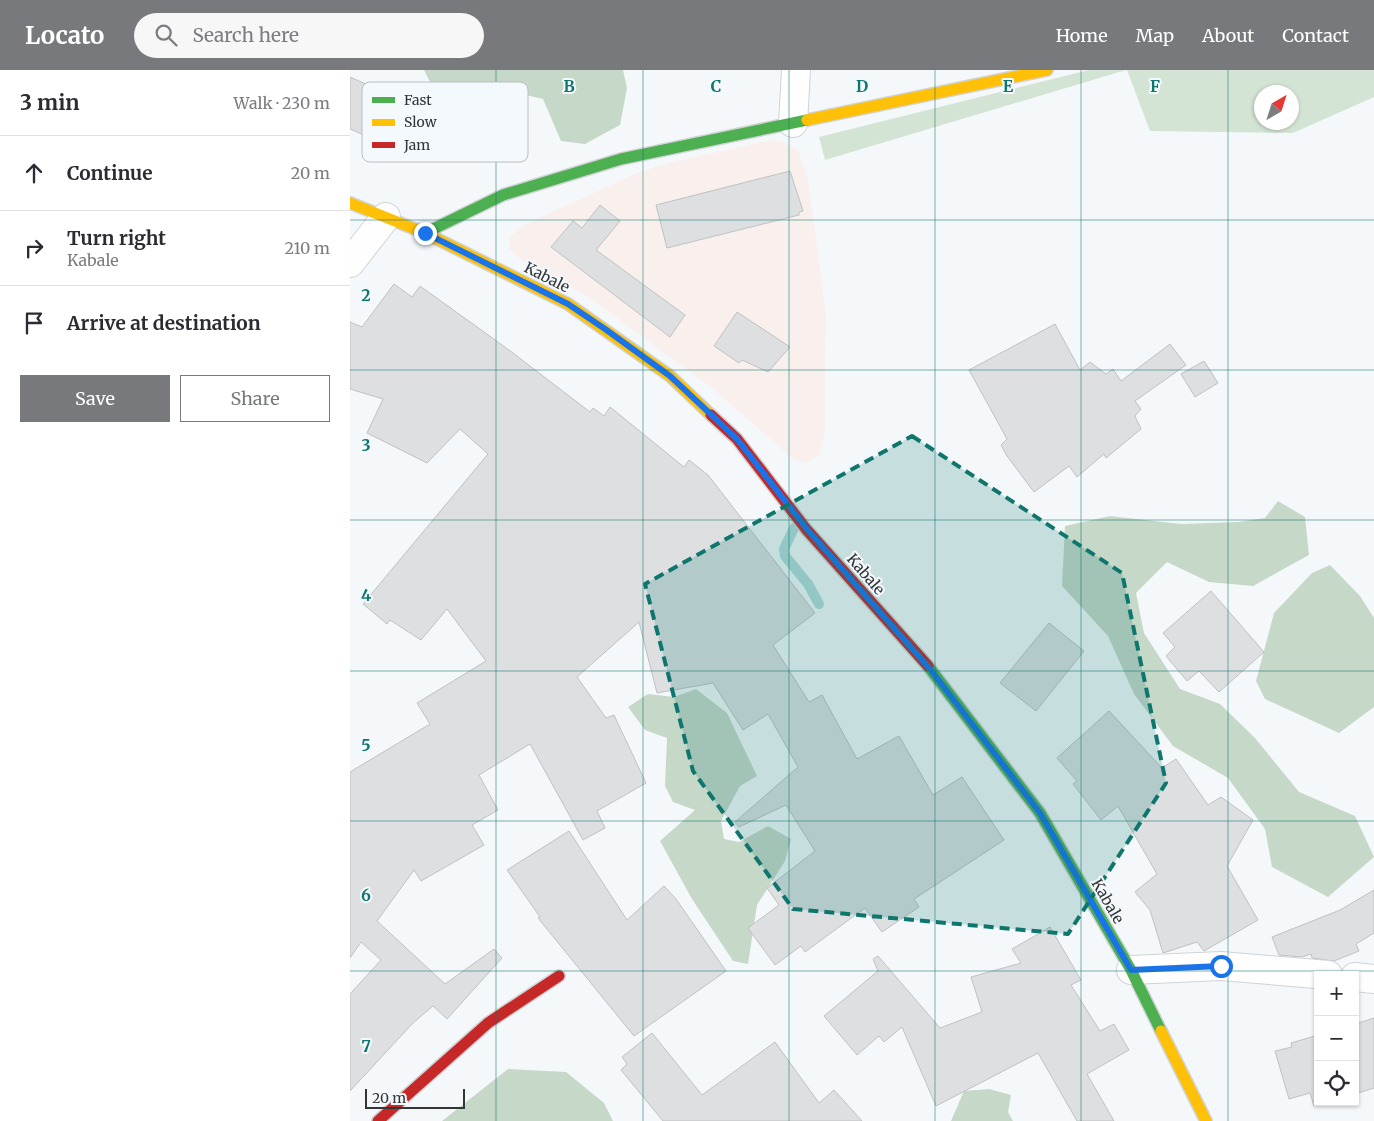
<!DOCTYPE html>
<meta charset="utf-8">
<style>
:root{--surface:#fff;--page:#f7f7f7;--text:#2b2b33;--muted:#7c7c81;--line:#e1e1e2;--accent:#77797c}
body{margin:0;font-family:Merriweather,serif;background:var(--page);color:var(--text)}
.controls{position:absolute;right:15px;bottom:15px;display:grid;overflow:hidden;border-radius:0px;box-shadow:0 1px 4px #0004}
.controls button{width:45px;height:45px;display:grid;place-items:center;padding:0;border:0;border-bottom:1px solid var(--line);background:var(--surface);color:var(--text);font:25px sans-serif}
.compass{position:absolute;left:904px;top:15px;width:45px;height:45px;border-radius:50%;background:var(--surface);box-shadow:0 1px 4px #0004;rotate:39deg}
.scale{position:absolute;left:15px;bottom:12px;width:100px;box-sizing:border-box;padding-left:5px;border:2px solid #333537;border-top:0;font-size:14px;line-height:18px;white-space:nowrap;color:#333537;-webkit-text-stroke:4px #f3f9fd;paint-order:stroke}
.stop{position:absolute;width:15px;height:15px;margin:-11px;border:4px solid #1a73e8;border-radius:50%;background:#fff}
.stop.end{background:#1a73e8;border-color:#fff;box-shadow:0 1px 5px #0008}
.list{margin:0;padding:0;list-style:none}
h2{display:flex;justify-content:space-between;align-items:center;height:65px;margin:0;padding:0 20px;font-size:21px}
h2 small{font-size:16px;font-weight:400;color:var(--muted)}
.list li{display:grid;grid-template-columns:32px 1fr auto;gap:15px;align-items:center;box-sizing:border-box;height:75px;padding:0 20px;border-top:1px solid var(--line)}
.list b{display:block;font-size:19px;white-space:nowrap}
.list p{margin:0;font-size:16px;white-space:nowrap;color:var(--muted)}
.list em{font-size:16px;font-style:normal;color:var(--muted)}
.actions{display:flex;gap:10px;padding:15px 20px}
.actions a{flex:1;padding:11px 0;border:1px solid var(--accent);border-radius:0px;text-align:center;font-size:18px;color:var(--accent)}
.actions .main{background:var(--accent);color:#fff}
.icon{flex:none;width:28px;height:28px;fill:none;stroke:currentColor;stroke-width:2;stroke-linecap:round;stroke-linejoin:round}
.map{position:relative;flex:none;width:1024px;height:1051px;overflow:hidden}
header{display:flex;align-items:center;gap:30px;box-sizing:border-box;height:70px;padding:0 25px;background:var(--accent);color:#fff}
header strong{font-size:24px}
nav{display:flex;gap:28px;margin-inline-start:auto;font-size:18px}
.search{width:350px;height:45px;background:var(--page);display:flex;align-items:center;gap:12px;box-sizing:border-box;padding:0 18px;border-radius:28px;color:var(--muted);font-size:19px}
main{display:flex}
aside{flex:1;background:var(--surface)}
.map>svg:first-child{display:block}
.commercial{fill:#f9f0ee}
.green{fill:#d3e4d4;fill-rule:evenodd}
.forest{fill:#c6d8c8}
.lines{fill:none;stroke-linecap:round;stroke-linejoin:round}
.stream{stroke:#b5dbdc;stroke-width:10}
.building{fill:#dddfe1;stroke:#bfc1c3}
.street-casing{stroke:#d0d3d5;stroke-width:30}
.fast-casing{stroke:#d0d3d5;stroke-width:14}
.slow-casing{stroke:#d0d3d5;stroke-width:14}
.jam-casing{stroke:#d0d3d5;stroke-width:14}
.street{stroke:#fefefe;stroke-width:28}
.fast{stroke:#4caf50;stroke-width:11}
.slow{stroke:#ffc107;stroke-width:11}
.jam{stroke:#c62828;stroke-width:11}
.route{stroke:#1a73e8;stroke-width:6}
.marked{fill:#0f766e;fill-opacity:0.2;stroke:#0f766e;stroke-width:4;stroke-dasharray:10 6;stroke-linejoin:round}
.grid{fill:none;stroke:#0f766e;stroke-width:1;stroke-opacity:0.55}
.labels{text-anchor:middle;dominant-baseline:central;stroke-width:4;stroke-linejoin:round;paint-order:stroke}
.street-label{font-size:15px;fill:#333537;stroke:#f3f9fd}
.key{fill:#f3f9fd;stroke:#b9bec2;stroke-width:1}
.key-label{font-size:14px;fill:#333537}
.grid-label{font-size:16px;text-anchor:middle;font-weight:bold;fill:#0f766e;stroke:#f3f9fd;stroke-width:4;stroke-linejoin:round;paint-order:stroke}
</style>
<header>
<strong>Locato</strong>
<div class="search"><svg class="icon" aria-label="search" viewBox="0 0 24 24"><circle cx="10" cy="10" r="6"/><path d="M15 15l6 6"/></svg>Search here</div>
<nav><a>Home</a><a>Map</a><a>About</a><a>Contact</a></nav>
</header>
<main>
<aside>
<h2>3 min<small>Walk · 230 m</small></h2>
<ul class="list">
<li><svg class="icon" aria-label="ahead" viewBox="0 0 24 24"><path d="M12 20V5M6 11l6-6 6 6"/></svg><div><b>Continue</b></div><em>20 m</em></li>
<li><svg class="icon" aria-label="right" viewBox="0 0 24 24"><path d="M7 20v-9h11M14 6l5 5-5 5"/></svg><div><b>Turn right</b><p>Kabale</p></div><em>210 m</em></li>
<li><svg class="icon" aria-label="arrive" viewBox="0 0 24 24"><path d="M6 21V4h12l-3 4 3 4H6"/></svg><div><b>Arrive at destination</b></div></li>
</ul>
<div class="actions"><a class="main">Save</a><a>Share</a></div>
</aside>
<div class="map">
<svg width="1024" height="1051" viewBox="0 0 1024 1051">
<rect width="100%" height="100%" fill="#f5f8fb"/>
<polygon class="commercial" points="422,70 434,72 448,80 458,108 476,243 475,363 469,385 456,393 443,389 362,318 235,225 178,195 159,179 160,166 178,153 289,102 322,92"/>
<g class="green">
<polygon points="739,0 776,0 475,90 469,67"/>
<path d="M777 0H1024V27L943 63 800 61ZM912 22H942V52H912Z"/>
</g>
<g class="forest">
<polygon points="74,0 273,0 277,18 270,55 235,74 211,71 193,29 176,25 143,40 133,35 87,58 66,37 81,14"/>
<polygon points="928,431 955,447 959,485 903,516 859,512 817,492 786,523 794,563 830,619 870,634 905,668 949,722 1005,746 1024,787 978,827 922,797 915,759 878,708 823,676 784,624 758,566 712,516 715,456 760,446 831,454 888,452 915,448"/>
<polygon points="980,495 1010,526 1024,548 1024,637 989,663 915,629 906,611 924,543 962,503"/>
<polygon points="346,619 377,643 407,706 390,716 371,751 374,769 389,772 418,756 441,769 435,791 407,835 398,894 383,891 342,829 310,771 345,740 323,732 315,716 317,668 295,660 278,637 298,624 324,627"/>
<polygon points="158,999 216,1002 254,1033 263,1051 92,1051"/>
<polygon points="639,1019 661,1025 658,1042 663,1051 601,1051 614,1021"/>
</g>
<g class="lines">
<polyline class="stream" points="444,458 434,479 435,486 458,514 469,534"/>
</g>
<g class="building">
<polygon points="0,7 58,33 39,76 0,59"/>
<polygon points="440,101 453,141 449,142 449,145 317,178 306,135"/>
<polygon points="250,135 270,151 246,180 335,245 320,267 201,177 223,151 232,158"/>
<polygon points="44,214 62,227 70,216 159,280 240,342 243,338 254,346 260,337 334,397 339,390 358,405 465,543 423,575 459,632 472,625 507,689 549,666 583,725 612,707 654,770 564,829 569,837 532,862 515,838 455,882 451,876 425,895 398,858 429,835 417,818 465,781 436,735 389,757 385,752 448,697 418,644 393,660 363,613 307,623 289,552 227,607 256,648 264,645 296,713 247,741 255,758 233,770 180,674 129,705 148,740 122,755 134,775 71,811 64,800 27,851 95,914 144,879 152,888 97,949 83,936 63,953 0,1021 0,924 31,890 11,872 0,888 0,702 80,654 67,633 136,591 97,539 71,570 40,550 37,554 13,534 138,384 110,359 77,393 17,363 33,329 0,319 0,252 12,257"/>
<polygon points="387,242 440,277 418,302 392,290 389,293 364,276"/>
<polygon points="705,254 730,300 740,292 756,304 763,299 771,311 820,274 836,295 785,331 791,339 785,346 791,359 756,388 754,384 727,407 719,396 684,422 657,386 651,375 657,369 619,300"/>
<polygon points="854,291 868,313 845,327 831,304"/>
<polygon points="861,521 914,582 869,622 849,601 837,611 816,586 825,577 813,563"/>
<polygon points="699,553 734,581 686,641 650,613"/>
<polygon points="759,641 812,698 826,689 858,735 871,727 903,750 877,796 908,850 854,881 847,872 813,883 800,840 785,822 807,804 768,736 751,750 723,714 727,711 707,688"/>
<polygon points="219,761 277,850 314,816 326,829 376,901 284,966 188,848 190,847 157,800"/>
<polygon points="1024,820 1024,863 1006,874 1009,881 984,891 962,888 961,884 952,887 929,885 922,867 990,840"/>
<polygon points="700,857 731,910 721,915 750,961 764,954 779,980 737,1004 764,1051 727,1051 688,983 586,1036 552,957 534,972 529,966 507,985 474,946 528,901 523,889 528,886 590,958 632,942 621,907 671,893 662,879"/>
<polygon points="1024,948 1024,1018 1005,1024 1005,954"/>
<polygon points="302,963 352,1025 425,972 469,1033 484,1020 512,1051 313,1051 271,1000 277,994 272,987"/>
<polygon points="968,965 968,1032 978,1032 964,1036 960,1023 939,1029 925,981 942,977 941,973"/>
</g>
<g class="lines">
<g class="street-casing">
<g id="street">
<polyline points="443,53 446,0"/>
<polyline points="0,193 36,147"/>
<polyline points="781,900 871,896 978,905"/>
<polyline points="1005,907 1024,909"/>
</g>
</g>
<g class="fast-casing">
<g id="fast">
<polyline points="75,163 153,125 271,89 457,50"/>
<polyline points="578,596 690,743 781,900 811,961"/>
</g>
</g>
<g class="slow-casing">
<g id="slow">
<polyline points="457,50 697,0"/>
<polyline points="0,133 75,163 218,234 320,306 361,345"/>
<polyline points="811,961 856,1051"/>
</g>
</g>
<g class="jam-casing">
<g id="jam">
<polyline points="361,345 387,369 456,459 578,596"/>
<polyline points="28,1051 138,953 209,906"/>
</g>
</g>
<use href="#street" class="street"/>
<use href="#fast" class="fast"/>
<use href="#slow" class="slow"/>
<use href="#jam" class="jam"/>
</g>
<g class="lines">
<polyline class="route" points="75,163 218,234 255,259 320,306 387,369 456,458 580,599 690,743 781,900 871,896"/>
</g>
<path class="marked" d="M562 366 772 503 816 713 718 864 443 839 343 701 295 514Z"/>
<path class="grid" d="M146 0V1051M293 0V1051M439 0V1051M585 0V1051M731 0V1051M878 0V1051M0 150H1024M0 300H1024M0 450H1024M0 601H1024M0 751H1024M0 901H1024"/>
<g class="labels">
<g class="street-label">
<text transform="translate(197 207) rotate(27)">Kabale</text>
<text transform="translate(516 504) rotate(49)">Kabale</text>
<text transform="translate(758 831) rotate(60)">Kabale</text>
</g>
</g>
<rect x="12" y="12" width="166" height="80" rx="8" class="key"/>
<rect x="22" y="27" width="23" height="6" fill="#4caf50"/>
<rect x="22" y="49" width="23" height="7" fill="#ffc107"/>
<rect x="22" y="72" width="23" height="6" fill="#c62828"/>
<g class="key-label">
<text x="54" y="35">Fast</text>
<text x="54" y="57">Slow</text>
<text x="54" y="80">Jam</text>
</g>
<g class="grid-label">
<text x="219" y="22">B</text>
<text x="366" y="22">C</text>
<text x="512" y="22">D</text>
<text x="658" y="22">E</text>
<text x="805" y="22">F</text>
<text x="16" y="231">2</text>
<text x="16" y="381">3</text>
<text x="16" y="531">4</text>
<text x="16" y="681">5</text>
<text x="16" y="831">6</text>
<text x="16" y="982">7</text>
</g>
</svg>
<div class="controls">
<button>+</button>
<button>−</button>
<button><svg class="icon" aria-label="locate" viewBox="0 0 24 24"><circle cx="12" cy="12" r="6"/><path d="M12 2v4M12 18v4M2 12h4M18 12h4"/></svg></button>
</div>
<svg class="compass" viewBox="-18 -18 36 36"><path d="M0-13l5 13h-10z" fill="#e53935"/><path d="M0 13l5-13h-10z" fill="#7c7c81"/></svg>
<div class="scale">20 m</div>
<div class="stop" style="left:871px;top:896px"></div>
<div class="stop end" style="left:75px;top:163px"></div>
</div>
</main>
